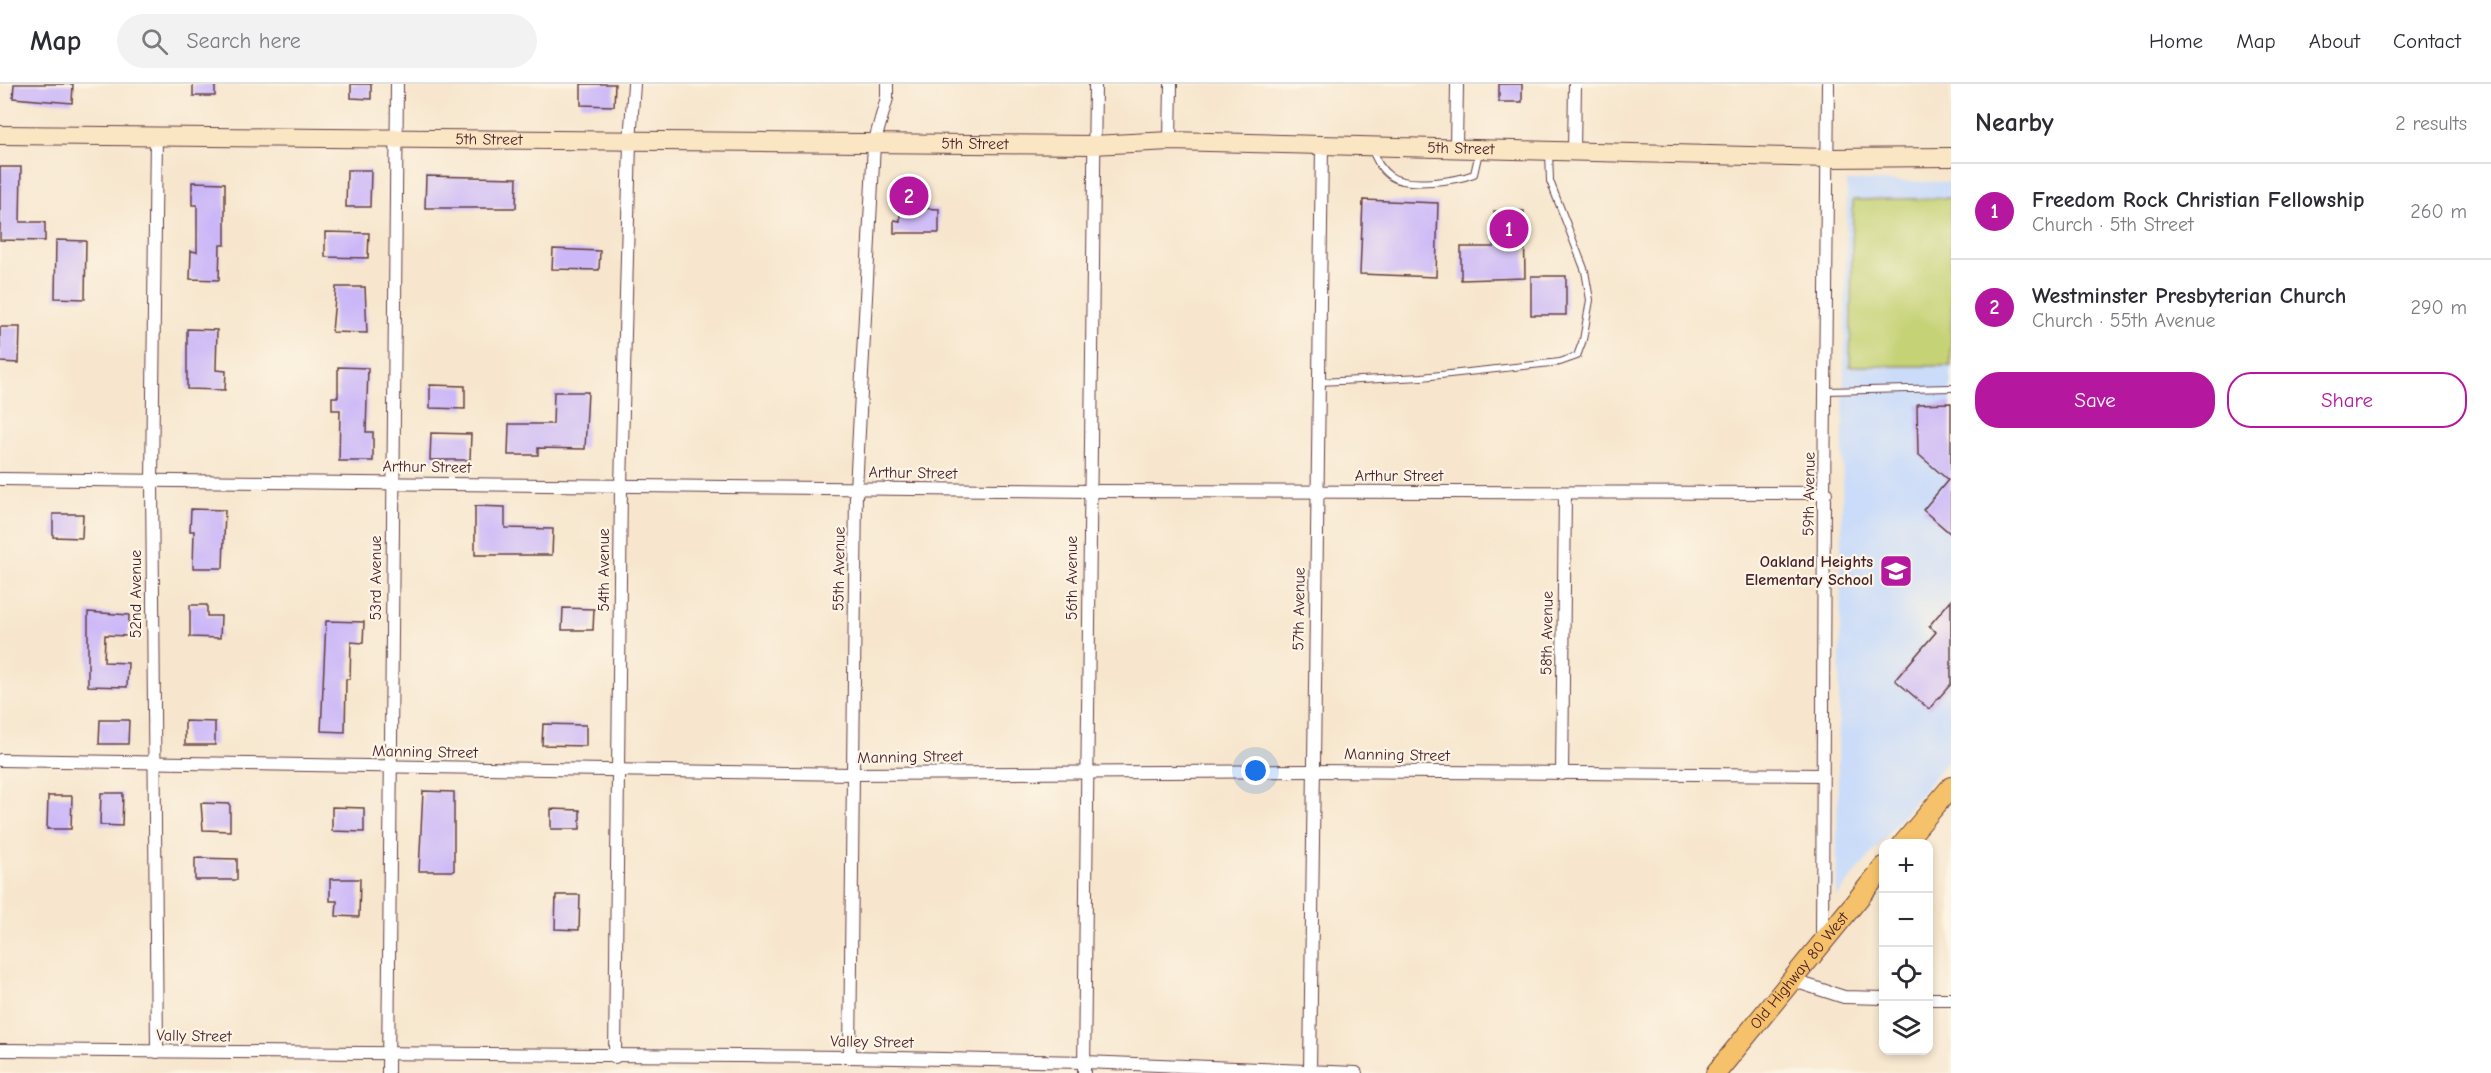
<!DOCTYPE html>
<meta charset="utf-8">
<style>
:root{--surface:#fff;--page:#f2f2f3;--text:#2b2b33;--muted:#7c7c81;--line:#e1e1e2;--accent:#b5179e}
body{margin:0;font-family:"Comic Neue",sans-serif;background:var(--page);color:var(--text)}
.controls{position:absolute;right:18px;bottom:18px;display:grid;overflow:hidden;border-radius:12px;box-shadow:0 3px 9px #0003}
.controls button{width:54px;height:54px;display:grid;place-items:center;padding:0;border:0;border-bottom:2px solid var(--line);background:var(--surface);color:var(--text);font:30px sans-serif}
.you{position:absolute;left:1256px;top:687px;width:21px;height:21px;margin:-15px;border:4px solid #fff;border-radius:50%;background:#1a73e8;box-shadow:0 0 0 9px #1a73e833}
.badge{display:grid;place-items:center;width:39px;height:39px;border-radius:50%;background:var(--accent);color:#fff;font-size:20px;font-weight:700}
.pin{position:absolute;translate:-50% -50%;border:3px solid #fff;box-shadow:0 2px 6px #0006}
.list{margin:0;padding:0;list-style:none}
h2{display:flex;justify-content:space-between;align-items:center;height:78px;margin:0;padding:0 24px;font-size:26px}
h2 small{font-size:20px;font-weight:400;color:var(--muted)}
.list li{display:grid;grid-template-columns:39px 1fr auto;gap:18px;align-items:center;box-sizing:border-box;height:96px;padding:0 24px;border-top:2px solid var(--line)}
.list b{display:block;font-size:22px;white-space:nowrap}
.list p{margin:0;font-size:20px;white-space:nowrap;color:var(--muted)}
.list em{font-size:20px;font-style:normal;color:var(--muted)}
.actions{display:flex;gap:12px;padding:18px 24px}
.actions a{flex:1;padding:14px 0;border:2px solid var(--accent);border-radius:24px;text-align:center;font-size:21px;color:var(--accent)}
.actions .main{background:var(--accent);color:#fff}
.icon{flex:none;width:33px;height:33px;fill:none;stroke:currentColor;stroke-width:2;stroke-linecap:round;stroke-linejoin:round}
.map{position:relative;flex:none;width:1951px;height:989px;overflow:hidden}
header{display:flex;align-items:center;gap:36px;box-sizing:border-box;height:84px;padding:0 30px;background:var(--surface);border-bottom:2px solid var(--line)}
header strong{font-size:28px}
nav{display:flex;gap:33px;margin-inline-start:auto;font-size:21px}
.search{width:420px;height:54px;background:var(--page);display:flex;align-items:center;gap:15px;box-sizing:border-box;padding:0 21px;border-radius:33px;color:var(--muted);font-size:22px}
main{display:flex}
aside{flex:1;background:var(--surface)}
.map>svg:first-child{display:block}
.built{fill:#cadcf9}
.green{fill:#c5d274;stroke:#887850;stroke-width:1.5}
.building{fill:#cbb7f8}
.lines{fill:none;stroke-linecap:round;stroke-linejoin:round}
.lane-casing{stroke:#643d43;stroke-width:8}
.street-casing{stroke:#643d43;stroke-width:14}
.secondary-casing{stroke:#643d43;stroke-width:20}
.primary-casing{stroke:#643d43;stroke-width:22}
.lane{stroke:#fff;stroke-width:6}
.street{stroke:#fff;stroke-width:12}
.secondary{stroke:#fbe6c4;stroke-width:18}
.primary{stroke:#f5c16b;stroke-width:20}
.labels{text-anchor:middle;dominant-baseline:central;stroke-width:4.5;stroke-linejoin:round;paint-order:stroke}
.street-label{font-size:16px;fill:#4a1f2b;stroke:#fcf5e5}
.poi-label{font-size:16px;font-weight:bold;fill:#4a1f2b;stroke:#fcf5e5;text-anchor:end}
</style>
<header>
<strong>Map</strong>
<div class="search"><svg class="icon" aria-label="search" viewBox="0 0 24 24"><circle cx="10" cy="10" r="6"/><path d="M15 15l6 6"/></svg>Search here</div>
<nav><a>Home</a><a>Map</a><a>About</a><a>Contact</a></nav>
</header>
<main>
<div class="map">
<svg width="1951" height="989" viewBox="0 0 1951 989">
<rect width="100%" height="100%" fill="#fcf5e5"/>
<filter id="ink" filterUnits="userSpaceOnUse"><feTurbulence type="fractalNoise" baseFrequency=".0167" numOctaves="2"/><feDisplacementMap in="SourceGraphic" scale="12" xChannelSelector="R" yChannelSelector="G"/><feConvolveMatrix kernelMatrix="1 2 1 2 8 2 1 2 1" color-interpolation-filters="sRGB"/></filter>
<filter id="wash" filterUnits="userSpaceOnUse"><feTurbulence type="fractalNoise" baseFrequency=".008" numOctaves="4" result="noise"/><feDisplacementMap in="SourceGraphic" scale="24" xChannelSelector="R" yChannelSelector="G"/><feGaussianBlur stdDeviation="1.35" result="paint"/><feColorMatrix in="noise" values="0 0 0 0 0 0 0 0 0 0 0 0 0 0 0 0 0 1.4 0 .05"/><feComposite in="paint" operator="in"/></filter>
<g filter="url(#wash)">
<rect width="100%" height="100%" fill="#f7e6cd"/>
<polygon class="built" points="1847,97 1951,98 1951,672 1836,814"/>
<polygon class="green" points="1951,114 1951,282 1850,282 1853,116"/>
<g id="blocks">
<g class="building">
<polygon points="14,0 73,0 72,19 13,14"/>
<rect x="193" y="0" width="22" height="12"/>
<polygon points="351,0 371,0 371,15 351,14"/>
<polygon points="581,0 615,0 614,22 581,21"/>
<rect x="1499" y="0" width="23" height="18"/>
<polygon points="0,83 21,83 20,138 45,138 45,157 0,156"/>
<polygon points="347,86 371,86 370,123 346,123"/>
<polygon points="426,92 517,94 516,124 425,124"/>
<polygon points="192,98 225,99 225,161 220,161 219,196 190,195 191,167 197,168 197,121 192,121"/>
<polygon points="900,99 918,99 918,124 939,125 939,149 894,149 894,136 900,137"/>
<polygon points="1363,116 1438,119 1436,193 1360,190"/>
<polygon points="1494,127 1524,127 1525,194 1461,196 1461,163 1494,163"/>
<polygon points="325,148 369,149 368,174 325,173"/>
<polygon points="56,156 86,157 85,215 55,214"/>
<polygon points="553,165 600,167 599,186 552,185"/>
<rect x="1531" y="192" width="35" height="39"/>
<polygon points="336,203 365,203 367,249 332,248"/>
<polygon points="0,243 20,243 19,279 0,278"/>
<polygon points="187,245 217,246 216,286 226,287 225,306 187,305"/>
<polygon points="338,283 368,284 366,348 373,348 373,377 339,377 340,326 332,326 332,313 338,313"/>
<polygon points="430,301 465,302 465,325 430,324"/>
<polygon points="554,308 588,308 585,365 538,364 538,371 508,371 509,340 553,340"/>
<polygon points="1951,319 1951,450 1923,426 1948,396 1918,370 1917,320"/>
<polygon points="431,349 471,350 470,376 430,376"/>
<polygon points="475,422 505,423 505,444 553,445 552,471 475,471"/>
<polygon points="191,425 225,426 223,484 193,484 194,447 190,447"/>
<polygon points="53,430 83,430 82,454 53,453"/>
<polygon points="1951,516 1951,600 1929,625 1895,596 1936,548 1929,542"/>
<polygon points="190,521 207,521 207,532 221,532 220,554 190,553"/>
<polygon points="563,524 594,525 593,546 562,546"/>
<polygon points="88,528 129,531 128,552 105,551 104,578 128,579 127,603 88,602"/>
<polygon points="326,537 364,538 363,559 351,558 350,595 346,595 345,648 321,647"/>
<polygon points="100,636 129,636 128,660 99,660"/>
<polygon points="185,637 215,638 215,661 185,661"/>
<polygon points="543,640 586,641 586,662 542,661"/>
<polygon points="423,707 454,708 454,787 419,787"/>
<polygon points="101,709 123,709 122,742 100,741"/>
<polygon points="48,712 72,712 71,745 47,745"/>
<polygon points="201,719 230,720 230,747 203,746"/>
<polygon points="332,723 364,724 364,748 332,747"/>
<polygon points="551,725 580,726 580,745 551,745"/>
<polygon points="195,774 237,775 237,796 195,796"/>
<polygon points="330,795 360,795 359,833 336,832 337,817 330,817"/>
<polygon points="556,811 580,811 579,846 555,845"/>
</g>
</g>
</g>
<g filter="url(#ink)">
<use href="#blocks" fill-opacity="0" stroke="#643d43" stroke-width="1.5"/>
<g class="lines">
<g class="lane-casing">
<g id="lane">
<path d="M1371 64C1376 75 1380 85 1390 92 1407 104 1456 97 1474 90L1479 68"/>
<polyline points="1319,298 1422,293 1560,278 1577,272 1583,256 1590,216 1585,187 1550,97 1549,68"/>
<polyline points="1826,307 1951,304"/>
</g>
</g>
<g class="street-casing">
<g id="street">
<polyline points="156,51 152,398 157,968"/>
<polyline points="1170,57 1171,0"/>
<polyline points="1456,64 1457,0"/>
<polyline points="1574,68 1575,0"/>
<polyline points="0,395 1089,407 1826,409"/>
<polyline points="0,676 852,690 1314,687 1821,691"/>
<polyline points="1562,690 1565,409"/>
<path d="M1822 857C1823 571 1824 286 1828 0"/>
<polyline points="1791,896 1844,913 1884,914"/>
<polyline points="1928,915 1951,915"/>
<polyline points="0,966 850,973 1085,978 1356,989"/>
<polyline points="615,973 621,402 630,58 634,0"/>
<polyline points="850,973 856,405 874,60 887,14 887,0"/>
<polyline points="1310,988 1322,63"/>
<polyline points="388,989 397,0"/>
<polyline points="1084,989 1095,0"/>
</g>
</g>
<g class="secondary-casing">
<g id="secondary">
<path id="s1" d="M0 51 1093 61 1170 57 1827 74 1951 73"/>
</g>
</g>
<g class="primary-casing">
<g id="primary">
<polyline points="1903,760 1951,703"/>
<path id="s2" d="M1716 989 1884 783"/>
</g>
</g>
<use href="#lane" class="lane"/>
<use href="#street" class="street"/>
<use href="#secondary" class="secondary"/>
<use href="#primary" class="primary"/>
</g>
</g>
<defs>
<g id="school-square" transform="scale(1.725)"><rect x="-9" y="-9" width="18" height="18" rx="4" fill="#b5179e" stroke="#fcf5e5"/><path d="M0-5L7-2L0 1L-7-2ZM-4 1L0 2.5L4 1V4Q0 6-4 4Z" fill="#fff"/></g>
</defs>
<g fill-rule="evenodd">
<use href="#school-square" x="1896" y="487"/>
</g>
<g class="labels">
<g class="street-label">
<text stroke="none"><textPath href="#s1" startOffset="489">5th Street</textPath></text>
<text stroke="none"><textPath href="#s1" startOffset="975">5th Street</textPath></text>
<text stroke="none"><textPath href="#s1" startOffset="1461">5th Street</textPath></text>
<text transform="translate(427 383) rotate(1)">Arthur Street</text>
<text transform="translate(913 389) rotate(1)">Arthur Street</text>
<text x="1399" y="392">Arthur Street</text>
<text transform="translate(1809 410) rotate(-89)">59th Avenue</text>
<text transform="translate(839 485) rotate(-89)">55th Avenue</text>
<text transform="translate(604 486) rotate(-90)">54th Avenue</text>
<text transform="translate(376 494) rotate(-90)">53rd Avenue</text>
<text transform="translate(1072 494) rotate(-90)">56th Avenue</text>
<text transform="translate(136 510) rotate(-90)">52nd Avenue</text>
<text transform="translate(1299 525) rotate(-89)">57th Avenue</text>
<text transform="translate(1547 549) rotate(-89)">58th Avenue</text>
<text transform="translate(425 668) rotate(1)">Manning Street</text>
<text transform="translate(1397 671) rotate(1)">Manning Street</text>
<text transform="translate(910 673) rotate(-1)">Manning Street</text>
<text stroke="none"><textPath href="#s2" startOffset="132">Old Highway 80 West</textPath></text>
<text transform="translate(194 952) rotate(1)">Vally Street</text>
<text transform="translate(872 958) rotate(1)">Valley Street</text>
</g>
<g class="poi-label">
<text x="1873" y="478">Oakland Heights<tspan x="1873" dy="18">Elementary School</tspan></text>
</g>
</g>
</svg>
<div class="controls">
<button>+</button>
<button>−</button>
<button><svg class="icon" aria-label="locate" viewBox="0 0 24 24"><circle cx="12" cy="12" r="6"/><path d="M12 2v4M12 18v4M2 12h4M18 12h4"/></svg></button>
<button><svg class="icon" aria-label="layers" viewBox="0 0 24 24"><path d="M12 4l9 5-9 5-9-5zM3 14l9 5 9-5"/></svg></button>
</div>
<div class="you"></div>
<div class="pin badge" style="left:1509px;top:145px">1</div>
<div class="pin badge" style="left:909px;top:112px">2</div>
</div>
<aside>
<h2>Nearby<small>2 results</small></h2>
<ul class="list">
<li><span class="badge">1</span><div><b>Freedom Rock Christian Fellowship</b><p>Church · 5th Street</p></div><em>260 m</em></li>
<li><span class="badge">2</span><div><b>Westminster Presbyterian Church</b><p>Church · 55th Avenue</p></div><em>290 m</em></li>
</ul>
<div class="actions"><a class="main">Save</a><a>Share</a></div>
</aside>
</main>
